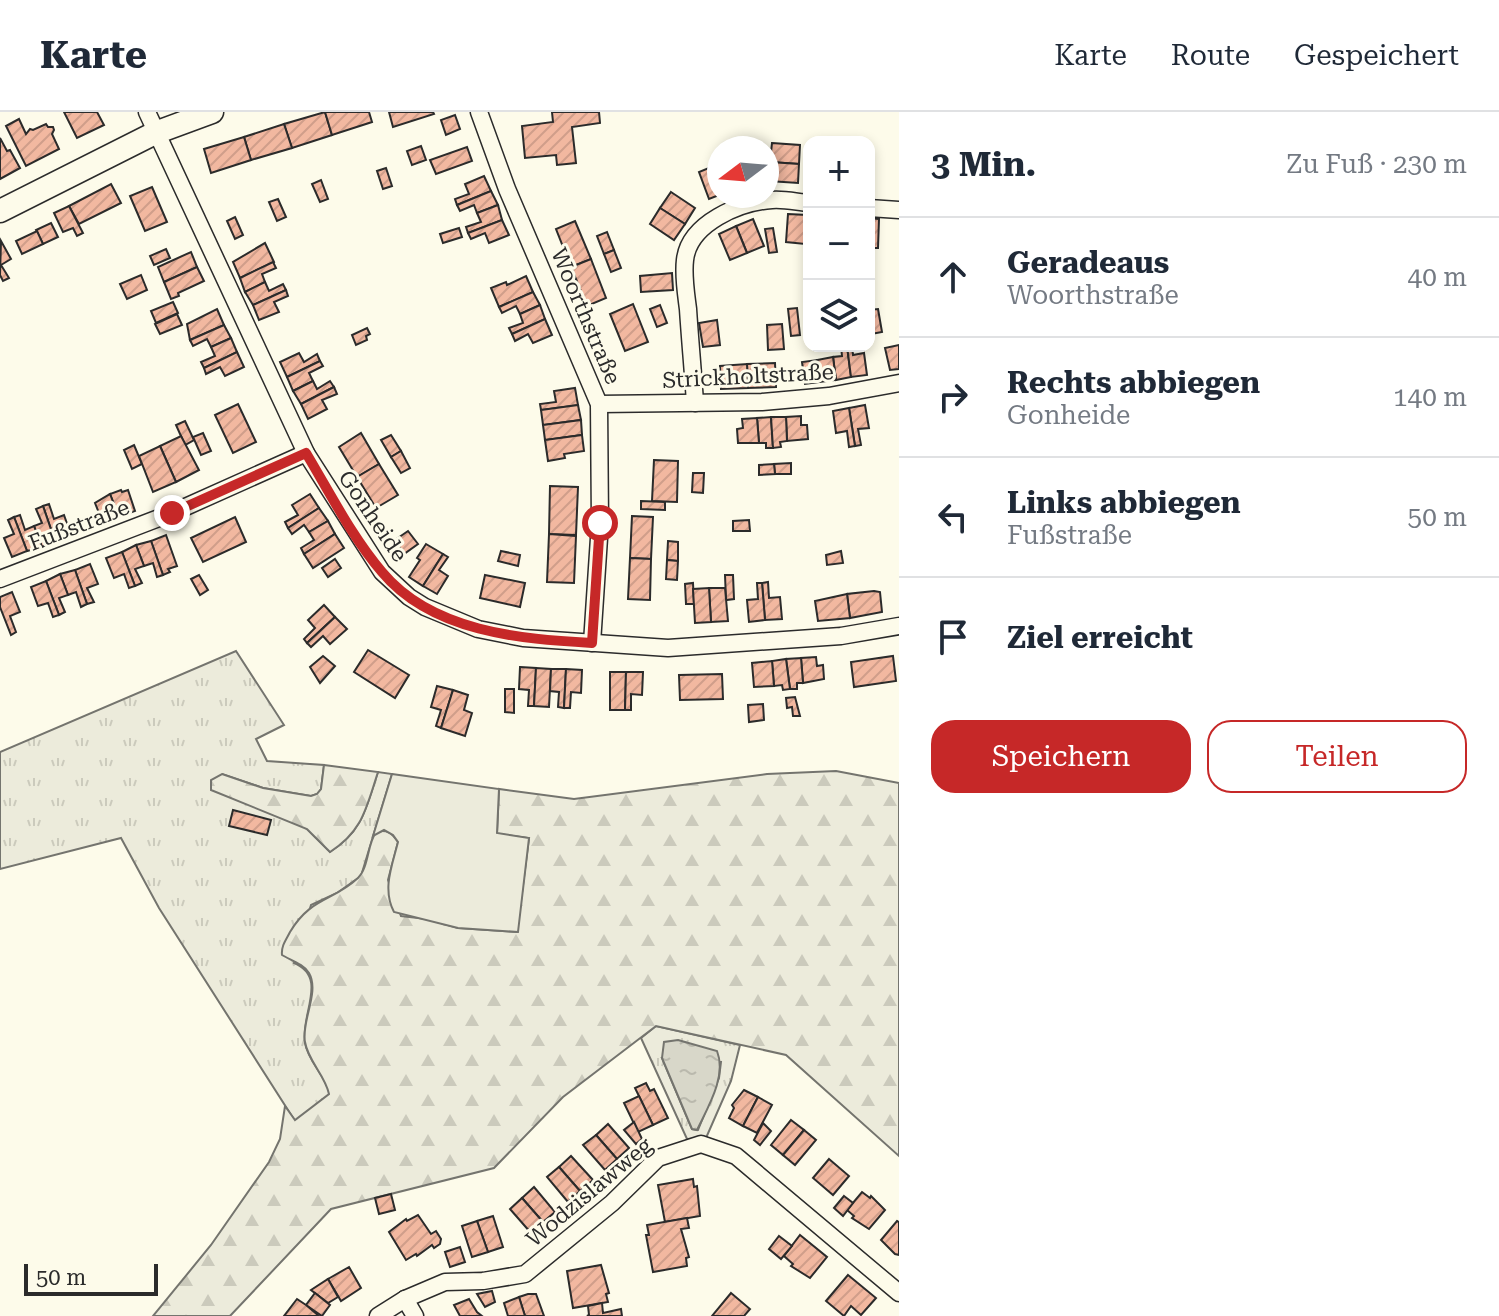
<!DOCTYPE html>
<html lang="de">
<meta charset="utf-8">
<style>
:root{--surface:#fff;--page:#f6f6f7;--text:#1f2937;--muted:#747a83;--line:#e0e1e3;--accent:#c62828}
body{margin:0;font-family:"Roboto Serif",serif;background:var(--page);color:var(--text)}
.controls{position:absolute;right:24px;top:24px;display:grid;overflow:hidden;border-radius:16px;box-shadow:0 4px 12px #0003}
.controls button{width:72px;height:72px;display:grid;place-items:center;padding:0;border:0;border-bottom:2px solid var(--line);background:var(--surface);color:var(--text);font:40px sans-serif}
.compass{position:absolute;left:707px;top:24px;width:72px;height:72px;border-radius:50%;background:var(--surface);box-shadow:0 4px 12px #0003;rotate:254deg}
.scale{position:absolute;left:24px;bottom:20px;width:134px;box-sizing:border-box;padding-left:8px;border:4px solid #2b2b2b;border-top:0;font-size:22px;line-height:28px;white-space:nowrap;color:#2b2b2b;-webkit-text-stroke:6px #fdfbea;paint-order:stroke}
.stop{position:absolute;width:24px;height:24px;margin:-18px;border:6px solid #c62828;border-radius:50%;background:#fff}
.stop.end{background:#c62828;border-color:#fff;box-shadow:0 2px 8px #0008}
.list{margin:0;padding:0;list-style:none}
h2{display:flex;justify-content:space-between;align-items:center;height:104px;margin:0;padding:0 32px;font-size:34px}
h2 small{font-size:26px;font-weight:400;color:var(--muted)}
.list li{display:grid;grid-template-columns:52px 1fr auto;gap:24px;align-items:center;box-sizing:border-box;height:120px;padding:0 32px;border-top:2px solid var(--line)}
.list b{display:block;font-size:30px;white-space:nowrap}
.list p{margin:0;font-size:26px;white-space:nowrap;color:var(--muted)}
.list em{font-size:26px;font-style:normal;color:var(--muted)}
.actions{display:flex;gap:16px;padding:24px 32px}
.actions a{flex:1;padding:18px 0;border:2px solid var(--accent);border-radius:24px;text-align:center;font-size:28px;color:var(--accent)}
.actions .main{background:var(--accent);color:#fff}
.icon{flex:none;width:44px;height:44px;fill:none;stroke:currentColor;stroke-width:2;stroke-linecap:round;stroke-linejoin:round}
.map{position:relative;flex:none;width:899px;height:1204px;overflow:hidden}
header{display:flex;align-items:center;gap:48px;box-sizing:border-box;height:112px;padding:0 40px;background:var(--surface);border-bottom:2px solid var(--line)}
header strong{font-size:38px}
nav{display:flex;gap:44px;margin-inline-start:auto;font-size:28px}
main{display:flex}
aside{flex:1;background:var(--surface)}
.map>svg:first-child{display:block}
.grass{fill:url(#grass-tufts);stroke:#74746e;stroke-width:2;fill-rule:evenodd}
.forest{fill:url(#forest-firs);stroke:#74746e;stroke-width:2}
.garden{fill:#ecebdb;stroke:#74746e;stroke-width:2}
.water{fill:url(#water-ripples);stroke:#74746e;stroke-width:2}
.building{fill:url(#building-hatch);stroke:#2b2b2b;stroke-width:2}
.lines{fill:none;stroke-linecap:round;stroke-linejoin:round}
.street-casing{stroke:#2b2b2b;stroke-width:19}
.secondary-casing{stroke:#2b2b2b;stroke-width:25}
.street{stroke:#fdfbea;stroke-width:16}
.secondary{stroke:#fdfbea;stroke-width:22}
.route{stroke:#c62828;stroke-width:10}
.labels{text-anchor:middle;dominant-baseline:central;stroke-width:6;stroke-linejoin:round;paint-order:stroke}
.street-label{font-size:22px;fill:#2b2b2b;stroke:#fdfbea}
</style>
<header>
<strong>Karte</strong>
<nav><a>Karte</a><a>Route</a><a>Gespeichert</a></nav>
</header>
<main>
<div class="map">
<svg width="899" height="1204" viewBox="0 0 899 1204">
<defs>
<pattern id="grass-tufts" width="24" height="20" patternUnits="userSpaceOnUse" patternTransform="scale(2)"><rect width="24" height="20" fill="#ecebdb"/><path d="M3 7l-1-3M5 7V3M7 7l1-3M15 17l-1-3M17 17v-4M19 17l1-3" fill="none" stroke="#cbcabc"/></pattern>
<pattern id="forest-firs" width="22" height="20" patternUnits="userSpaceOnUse" patternTransform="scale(2)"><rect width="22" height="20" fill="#ecebdb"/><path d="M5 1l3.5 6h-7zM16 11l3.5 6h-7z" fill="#cbcabc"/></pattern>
<pattern id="water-ripples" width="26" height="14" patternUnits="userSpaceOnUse" patternTransform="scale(2)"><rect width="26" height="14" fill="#d8d7c9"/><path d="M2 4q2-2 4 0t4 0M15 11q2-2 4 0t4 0" fill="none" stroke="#bab9ad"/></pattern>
<pattern id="building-hatch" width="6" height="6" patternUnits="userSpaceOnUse" patternTransform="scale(2)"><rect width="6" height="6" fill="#f2b8a0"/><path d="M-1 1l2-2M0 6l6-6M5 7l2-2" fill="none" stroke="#d09e8a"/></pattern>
</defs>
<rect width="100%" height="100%" fill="#fdfbea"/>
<g class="grass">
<path d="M236 539 284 613 256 627 267 649 324 653 321 677 317 682 311 684 263 676 222 662 307 717 330 740C363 719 366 696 378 660L392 662 361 764 337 781 311 793 294 851C329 865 300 903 305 931 308 949 325 963 330 982L295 1009 159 796 121 726 0 757V640Z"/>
<path d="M656 914 740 933 731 969 706 1026 687 1027 641 926ZM662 946 721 950 719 966 698 1018 692 1017 689 1010Z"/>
</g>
<g class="forest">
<path d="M324 653 378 660C366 696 363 719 330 740L307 717 211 678V668L222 662 263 676 311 684 317 682 321 677Z"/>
<path d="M836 659 899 671V1044L786 943 656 914 563 985 494 1056 331 1097 230 1204H153L211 1133 269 1050 280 1027 285 994 295 1008 329 982C325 963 308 949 305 930 301 909 320 880 309 861 304 852 290 848 282 843 281 834 286 828 290 820 311 785 332 790 358 766 369 755 367 733 376 720 387 717 392 721 398 730L388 768 401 804 427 807 458 816 517 820 529 726 497 722 499 677 574 687 767 662Z"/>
</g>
<path class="garden" d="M392 662 499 677 497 721 529 726 518 820 458 816 394 800C382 777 392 754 398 730L393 723 384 718 373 724Z"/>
<path class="water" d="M678 928 717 939C727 964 708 995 697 1018L692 1017 689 1010 662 946 664 930Z"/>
<g class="building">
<polygon points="64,0 97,0 104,13 77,26"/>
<polygon points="325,0 332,23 292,36 284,12"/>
<polygon points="325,0 369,0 372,10 332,23"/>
<polygon points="389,0 433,0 434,2 393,15"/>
<polygon points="552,0 599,0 600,11 572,15 576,51 557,53 556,43 525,46 522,14 553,10"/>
<polygon points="455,3 460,17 446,23 441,8"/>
<polygon points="19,7 26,22 30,17 33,18 46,12 48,15 53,15 54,18 52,22 59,37 26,54 6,14"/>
<polygon points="284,12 292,36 251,48 244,25"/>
<polygon points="244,25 251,48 211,61 204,37"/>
<polygon points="0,26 7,39 10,38 20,56 0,67"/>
<polygon points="772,31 800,33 799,52 770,50"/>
<polygon points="421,34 426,48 412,53 407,39"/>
<polygon points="467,35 472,49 436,62 430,48"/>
<polygon points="770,50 799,52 798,71 769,69"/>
<polygon points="716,53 719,61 719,83 709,87 699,60"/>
<polygon points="386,56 392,74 383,77 377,59"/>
<polygon points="484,64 491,79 457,93 455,87 469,82 465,72"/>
<polygon points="321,68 328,87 320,90 312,72"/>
<polygon points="111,72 121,91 79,112 69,94"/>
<polygon points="152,75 167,110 145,119 130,84"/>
<polygon points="491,79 498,93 477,101 474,93 460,99 457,93"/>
<polygon points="671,80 695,96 685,112 660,96"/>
<polygon points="278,87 286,105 277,109 269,90"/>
<polygon points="498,93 502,108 468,121 466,115 481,110 477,101"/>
<polygon points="69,94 83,121 77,124 73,116 63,120 54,101"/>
<polygon points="660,96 685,112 674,128 650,112"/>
<polygon points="788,102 807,103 805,132 786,130"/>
<polygon points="235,105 243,123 235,127 227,109"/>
<polygon points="869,106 879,107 878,136 869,136"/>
<polygon points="753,107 764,134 747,141 736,114"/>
<polygon points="502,108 509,123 489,131 485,121 471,127 468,121"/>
<polygon points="575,109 591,147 571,155 556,117"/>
<polygon points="51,111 58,125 43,132 36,118"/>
<polygon points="736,114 747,141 730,148 719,122"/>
<polygon points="459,116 462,125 443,131 440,122"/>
<polygon points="773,116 777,140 769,141 765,117"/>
<polygon points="37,119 43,132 22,142 16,129"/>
<polygon points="607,120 614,138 604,142 597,124"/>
<polygon points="1,129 11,147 1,153 9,166 3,169 0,163"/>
<polygon points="265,131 274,150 240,166 233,150"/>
<polygon points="166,137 170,146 154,153 150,144"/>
<polygon points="614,138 621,156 611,160 604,142"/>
<polygon points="191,140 197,155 164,170 158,155"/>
<polygon points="591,147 606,186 587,194 571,155"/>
<polygon points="273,150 276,156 262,162 265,170 245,180 240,166"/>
<polygon points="197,155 204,169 178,181 179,184 171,187 164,170"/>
<polygon points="672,161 673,178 641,180 640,164"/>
<polygon points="141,163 147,178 127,187 120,172"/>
<polygon points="526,164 533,180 499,195 491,176 506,170 507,173"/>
<polygon points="265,170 269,179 283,172 286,178 253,193 245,180"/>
<polygon points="286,178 288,184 274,190 279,200 259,208 253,193"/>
<polygon points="533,180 540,193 520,202 516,194 502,201 499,195"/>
<polygon points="173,190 178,201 156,211 151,199"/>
<polygon points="633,192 648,230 625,239 610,202"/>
<polygon points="540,193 545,207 512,222 509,216 523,211 520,202"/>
<polygon points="660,193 667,211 657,215 650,197"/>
<polygon points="797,196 800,223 791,224 788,197"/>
<polygon points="217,197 224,213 190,228 187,212"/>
<polygon points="878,197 882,220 871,222 869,198"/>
<polygon points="177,202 182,213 160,222 155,212"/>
<polygon points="545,207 552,223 533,231 528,222 515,229 512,222"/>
<polygon points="717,208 720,233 703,235 699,211"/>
<polygon points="782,212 784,237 768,238 767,213"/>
<polygon points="224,213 231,226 211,235 207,227 193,234 190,228"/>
<polygon points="367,216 370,222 366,224 367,228 356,233 352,223"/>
<polygon points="231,226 237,240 204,256 201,250 215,244 211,235"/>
<polygon points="899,233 899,257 890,258 885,236"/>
<polygon points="841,234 847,234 851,265 836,268 833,245 842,244"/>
<polygon points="847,234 852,234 853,243 864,241 867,263 851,265"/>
<polygon points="237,240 244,255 225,264 220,255 206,262 204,256"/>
<polygon points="299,241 304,250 317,242 320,249 287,265 280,250"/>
<polygon points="833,245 836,268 820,270 817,248"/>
<polygon points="817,248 820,270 805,272 802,250"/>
<polygon points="320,249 323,254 309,261 313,269 293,279 287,265"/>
<polygon points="775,251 776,275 748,276 747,252"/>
<polygon points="747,252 748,276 721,277 720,254"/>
<polygon points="313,269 317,277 330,269 334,275 301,292 293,279"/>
<polygon points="334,275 337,282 322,288 327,297 308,307 301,292"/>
<polygon points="575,276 578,293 541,298 540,292 556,290 554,279"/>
<polygon points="238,292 256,330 233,341 215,303"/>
<polygon points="578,293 581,308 543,313 541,298"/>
<polygon points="865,293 869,316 858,317 861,333 855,334 849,296"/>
<polygon points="849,296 855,334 849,335 847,319 836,321 833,299"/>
<polygon points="801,304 801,313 807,313 808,327 787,329 786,305"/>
<polygon points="771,305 773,336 766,336 766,331 759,331 757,306"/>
<polygon points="771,305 786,305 787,329 780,330 781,335 773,336"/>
<polygon points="757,306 759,331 738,331 737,317 743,316 742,307"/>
<polygon points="581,308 582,323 545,328 543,313"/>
<polygon points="185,309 194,328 185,333 176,313"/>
<polygon points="203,321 211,339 201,343 193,325"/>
<polygon points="361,321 379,352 357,365 339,335"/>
<polygon points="391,323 401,339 391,345 381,328"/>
<polygon points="582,323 584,339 564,342 565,346 548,349 545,328"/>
<polygon points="181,324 199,358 176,370 160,334"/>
<polygon points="134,333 142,352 132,357 124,338"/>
<polygon points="160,334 176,370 153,380 139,344"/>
<polygon points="401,339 410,356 401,361 391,345"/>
<polygon points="654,348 678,349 677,390 652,389"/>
<polygon points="791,351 791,362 775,362 774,352"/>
<polygon points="379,352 398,383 376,396 357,365"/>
<polygon points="774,352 775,362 759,363 759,353"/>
<polygon points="693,361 704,361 703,381 692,380"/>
<polygon points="550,374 578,375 576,423 549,422"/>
<polygon points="121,378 122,380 128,378 135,399 119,405 110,382"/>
<polygon points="110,382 119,405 103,411 95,391"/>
<polygon points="310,382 319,396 288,416 285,410 298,403 292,393"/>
<polygon points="641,389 665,390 665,398 641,397"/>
<polygon points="49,392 54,407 64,403 71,423 55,429 43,394"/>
<polygon points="43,394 55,429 42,435 34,414 42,411 36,397"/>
<polygon points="319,396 328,409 309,420 304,413 292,422 288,416"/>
<polygon points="20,403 25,418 34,414 42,435 27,439 14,405"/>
<polygon points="632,404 653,405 651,447 630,446"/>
<polygon points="14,405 27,439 12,445 4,426 14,422 8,408"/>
<polygon points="235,405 246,430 203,450 191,426"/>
<polygon points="749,408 750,419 733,419 733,409"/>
<polygon points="328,409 335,422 304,442 301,436 314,428 309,420"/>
<polygon points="408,419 418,432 404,442 395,428"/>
<polygon points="335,422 344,436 313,456 304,442"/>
<polygon points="549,422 576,424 574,471 547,470"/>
<polygon points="166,423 177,454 168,457 170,460 163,463 151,429"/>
<polygon points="151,429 163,463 157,465 153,451 144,454 136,433"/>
<polygon points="668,429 678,430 678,449 667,448"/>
<polygon points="426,432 443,442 423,474 409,465 420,448 417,446"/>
<polygon points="136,433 144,454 135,457 142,471 135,474 122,440"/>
<polygon points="501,439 520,443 518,454 498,449"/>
<polygon points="841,439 843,451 827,453 826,443"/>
<polygon points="122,440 135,474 129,476 124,462 114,466 106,446"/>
<polygon points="443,442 448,445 439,458 448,464 437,482 423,474"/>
<polygon points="630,446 651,447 650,488 628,487"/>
<polygon points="335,447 341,456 328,465 322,456"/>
<polygon points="667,448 678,449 677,468 666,467"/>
<polygon points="90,452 98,472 87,476 94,490 87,492 75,458"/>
<polygon points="75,458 87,492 81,495 76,480 68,483 60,462"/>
<polygon points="60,462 68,483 59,486 65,500 59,503 46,469"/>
<polygon points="199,463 208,478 200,483 191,467"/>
<polygon points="485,463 525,471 520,495 480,486"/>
<polygon points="725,463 733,463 734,487 726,488"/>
<polygon points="46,469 59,503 53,505 48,491 38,494 31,475"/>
<polygon points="768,470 769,486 780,485 782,507 765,508 762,471"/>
<polygon points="693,471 694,492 686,492 685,472"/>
<polygon points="757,471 762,471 765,508 749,510 747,488 758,487"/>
<polygon points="709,476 725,476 728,509 711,510"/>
<polygon points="709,476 711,510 695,511 693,477"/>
<polygon points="874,479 880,480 882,500 850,506 847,482"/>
<polygon points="12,480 20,500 10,504 16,520 11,523 0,495 0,485"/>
<polygon points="847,482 850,506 818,509 815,489"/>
<polygon points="324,493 335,505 307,531 304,527 315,516 308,508"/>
<polygon points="335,505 347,517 330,532 323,524 311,535 307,531"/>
<polygon points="368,538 409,563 395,586 354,560"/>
<polygon points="323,544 335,554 320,571 310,555"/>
<polygon points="893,544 896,569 854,575 851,550"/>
<polygon points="816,545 817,554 823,553 824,567 803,571 801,546"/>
<polygon points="801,546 803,571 797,571 797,577 790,577 786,547"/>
<polygon points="786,547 790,577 783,578 782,573 774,574 772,549"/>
<polygon points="772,549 774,574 754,575 752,551"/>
<polygon points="520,555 536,556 534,594 528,594 529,578 519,577"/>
<polygon points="536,556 551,557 549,595 534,594"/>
<polygon points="551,557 566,557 564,596 558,595 559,580 550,579"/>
<polygon points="566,557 582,558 581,581 571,580 570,596 564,596"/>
<polygon points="610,560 626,560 625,598 610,598"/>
<polygon points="626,560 643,560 642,583 631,582 631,598 625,598"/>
<polygon points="722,562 723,587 680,588 679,563"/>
<polygon points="437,574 453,578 441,616 436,614 441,598 431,595"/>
<polygon points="505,577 514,577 514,601 505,600"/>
<polygon points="453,578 468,583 464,598 472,601 465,624 441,616"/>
<polygon points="795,585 800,604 793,604 792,595 787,596 786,586"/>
<polygon points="763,592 764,608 749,610 748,593"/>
<polygon points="233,698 271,708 267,723 229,714"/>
<polygon points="646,971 650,979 654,977 668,1006 653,1013 635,976"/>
<polygon points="744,978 758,985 743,1014 729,1006 734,996 732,993"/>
<polygon points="639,984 653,1013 638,1020 624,991"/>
<polygon points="758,985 772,993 757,1021 743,1014"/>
<polygon points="791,1008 804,1018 783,1043 771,1033"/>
<polygon points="634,1010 642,1027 636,1032 624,1018"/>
<polygon points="763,1011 771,1019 760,1033 754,1028"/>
<polygon points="608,1012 629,1036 617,1047 596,1023"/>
<polygon points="804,1018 816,1028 795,1053 783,1043"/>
<polygon points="596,1023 617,1047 605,1058 583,1033"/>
<polygon points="571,1044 593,1068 580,1079 559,1055"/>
<polygon points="829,1047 849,1064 833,1083 813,1066"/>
<polygon points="559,1055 580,1079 568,1090 547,1065"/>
<polygon points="693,1067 694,1075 697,1074 700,1104 665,1110 658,1073"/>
<polygon points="534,1075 555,1100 543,1110 522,1086"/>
<polygon points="862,1080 870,1086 871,1084 885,1098 869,1117 852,1106 854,1104 847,1098"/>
<polygon points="391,1082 395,1098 379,1102 375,1086"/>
<polygon points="844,1084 853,1091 843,1104 834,1096"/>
<polygon points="522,1086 543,1110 531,1121 510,1097"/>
<polygon points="418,1103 431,1122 436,1119 441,1127 440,1132 434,1136 432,1133 417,1144 416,1142 406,1148 389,1120 406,1107 407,1109"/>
<polygon points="493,1104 503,1135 488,1140 477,1109"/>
<polygon points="687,1106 689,1116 681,1117 689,1145 686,1146 687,1154 653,1160 646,1123 649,1123 647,1113"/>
<polygon points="477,1109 488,1140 472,1145 462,1114"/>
<polygon points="897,1109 899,1110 899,1143 895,1142 881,1128"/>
<polygon points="800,1123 827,1145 810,1166 791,1154 793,1152 784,1144"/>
<polygon points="779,1124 792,1134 781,1147 769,1137"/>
<polygon points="460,1135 465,1150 450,1155 445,1140"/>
<polygon points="601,1153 609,1181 606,1182 608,1190 573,1196 567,1159"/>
<polygon points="349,1155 361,1176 341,1189 328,1167"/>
<polygon points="848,1163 876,1186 861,1203 851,1194 844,1204 826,1189"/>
<polygon points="328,1167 338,1185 328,1191 311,1178"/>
<polygon points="492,1179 495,1190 485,1195 477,1182"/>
<polygon points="315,1181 330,1193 322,1204 306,1193"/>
<polygon points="731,1181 750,1197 744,1204 712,1204"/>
<polygon points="528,1182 536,1182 544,1204 525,1204 519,1185"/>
<polygon points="519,1185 525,1204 508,1204 504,1191"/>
<polygon points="297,1187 306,1193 319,1204 284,1204"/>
<polygon points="469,1187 477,1200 482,1204 460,1204 454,1193"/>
<polygon points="602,1191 603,1201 621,1197 622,1204 587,1204 589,1203 588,1194"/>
</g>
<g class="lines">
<g class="street-casing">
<g id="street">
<polyline points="147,0 306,341 382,460 409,485 425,495 478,517 523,526 668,536 841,524 899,514"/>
<polyline points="479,0 507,77 599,292 600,411 592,531"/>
<polyline points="869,96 899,98"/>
<path d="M695 291C693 259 690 228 688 197 686 181 683 164 685 148 689 111 740 90 772 88 784 87 797 90 809 91"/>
<polyline points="599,292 762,290 829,284 899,271"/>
<polyline points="0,467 172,401 306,341"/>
<polyline points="405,1187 415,1204"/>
<polyline points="378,1204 405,1187 445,1170 483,1169 525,1162 612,1091 658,1046 701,1032 736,1044 899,1181"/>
</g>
</g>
<g class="secondary-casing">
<polyline id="secondary" points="0,99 155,21 212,0"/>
</g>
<use href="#street" class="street"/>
<use href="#secondary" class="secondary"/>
</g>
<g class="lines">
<path class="route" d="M172 401 306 341C330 381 352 425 382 460 432 520 520 527 592 531L600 411"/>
</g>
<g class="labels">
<g class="street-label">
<text transform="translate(586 204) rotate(67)">Woorthstraße</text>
<text transform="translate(748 264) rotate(-3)">Strickholtstraße</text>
<text transform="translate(373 404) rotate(56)">Gonheide</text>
<text transform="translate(79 413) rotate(-21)">Fußstraße</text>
<text transform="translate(589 1080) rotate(-40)">Wodzislawweg</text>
</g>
</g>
</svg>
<div class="controls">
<button>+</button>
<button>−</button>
<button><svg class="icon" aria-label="layers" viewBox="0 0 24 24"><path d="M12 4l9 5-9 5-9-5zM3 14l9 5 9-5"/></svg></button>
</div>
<svg class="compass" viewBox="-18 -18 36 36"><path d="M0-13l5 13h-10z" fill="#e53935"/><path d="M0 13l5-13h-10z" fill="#747a83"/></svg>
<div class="scale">50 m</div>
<div class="stop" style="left:600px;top:411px"></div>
<div class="stop end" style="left:172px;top:401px"></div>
</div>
<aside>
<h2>3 Min.<small>Zu Fuß · 230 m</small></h2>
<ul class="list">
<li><svg class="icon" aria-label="ahead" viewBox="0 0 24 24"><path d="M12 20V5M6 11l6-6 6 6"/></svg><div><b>Geradeaus</b><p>Woorthstraße</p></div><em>40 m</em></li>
<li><svg class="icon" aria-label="right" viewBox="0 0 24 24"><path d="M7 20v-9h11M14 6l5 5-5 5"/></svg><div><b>Rechts abbiegen</b><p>Gonheide</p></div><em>140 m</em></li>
<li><svg class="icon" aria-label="left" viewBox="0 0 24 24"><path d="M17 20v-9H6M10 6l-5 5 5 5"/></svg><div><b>Links abbiegen</b><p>Fußstraße</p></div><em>50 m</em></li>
<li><svg class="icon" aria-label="arrive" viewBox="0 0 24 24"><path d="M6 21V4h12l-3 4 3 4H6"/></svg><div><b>Ziel erreicht</b></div></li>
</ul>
<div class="actions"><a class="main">Speichern</a><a>Teilen</a></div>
</aside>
</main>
